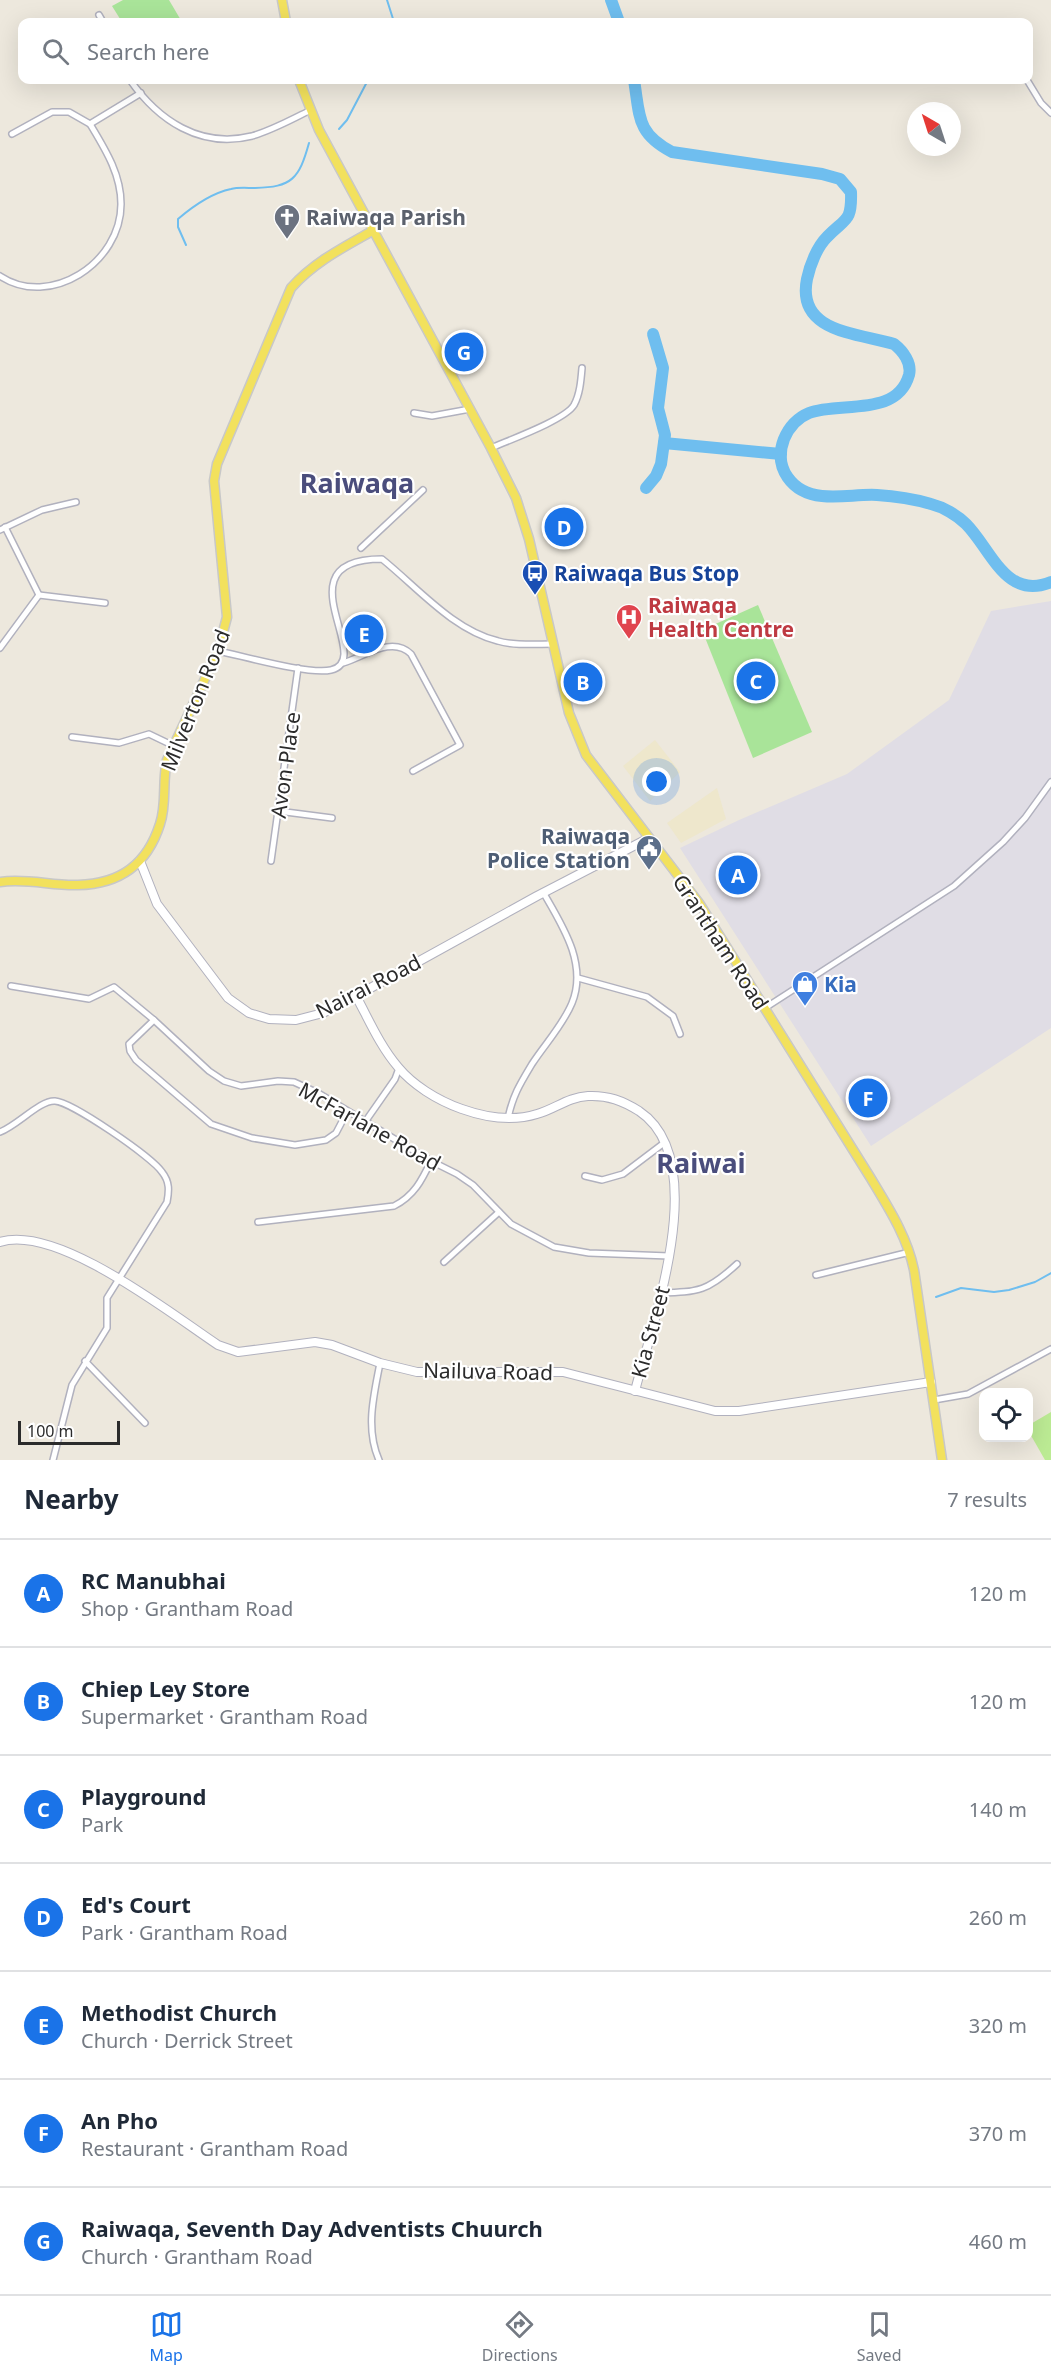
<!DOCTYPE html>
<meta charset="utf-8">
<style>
:root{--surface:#fff;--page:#f2f2f3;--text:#1f2937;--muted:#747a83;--line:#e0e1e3;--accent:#1a73e8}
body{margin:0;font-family:"Noto Sans",sans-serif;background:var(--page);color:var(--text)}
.controls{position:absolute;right:18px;bottom:18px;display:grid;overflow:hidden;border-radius:12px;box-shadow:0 6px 24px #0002}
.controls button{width:54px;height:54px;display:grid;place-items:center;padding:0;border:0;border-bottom:2px solid var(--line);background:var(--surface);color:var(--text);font:30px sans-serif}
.compass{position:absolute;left:907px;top:102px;width:54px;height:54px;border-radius:50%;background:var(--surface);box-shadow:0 6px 24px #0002;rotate:321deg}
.scale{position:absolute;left:18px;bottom:15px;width:102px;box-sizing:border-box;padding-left:6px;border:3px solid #2b2b2b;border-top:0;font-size:16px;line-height:21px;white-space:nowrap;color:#2b2b2b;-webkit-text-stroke:4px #fff;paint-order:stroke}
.you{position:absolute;left:657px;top:782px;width:21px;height:21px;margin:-15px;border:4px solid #fff;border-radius:50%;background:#1a73e8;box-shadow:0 0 0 9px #1a73e833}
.badge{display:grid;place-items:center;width:39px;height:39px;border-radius:50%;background:var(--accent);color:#fff;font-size:20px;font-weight:700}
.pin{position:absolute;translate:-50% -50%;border:3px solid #fff;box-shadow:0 2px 6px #0006}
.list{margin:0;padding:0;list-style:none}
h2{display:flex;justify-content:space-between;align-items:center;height:78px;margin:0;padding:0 24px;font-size:26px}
h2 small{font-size:20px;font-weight:400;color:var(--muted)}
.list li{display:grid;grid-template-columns:39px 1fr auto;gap:18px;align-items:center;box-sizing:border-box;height:108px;padding:0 24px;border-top:2px solid var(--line)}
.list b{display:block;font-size:22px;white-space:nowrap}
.list p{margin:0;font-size:20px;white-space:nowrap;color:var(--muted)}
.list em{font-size:20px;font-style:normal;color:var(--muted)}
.icon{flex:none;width:33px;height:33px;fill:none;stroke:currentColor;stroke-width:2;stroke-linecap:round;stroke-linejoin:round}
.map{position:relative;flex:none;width:1051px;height:1460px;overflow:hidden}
.search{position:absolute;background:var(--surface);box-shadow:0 6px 24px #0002;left:18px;right:18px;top:18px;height:66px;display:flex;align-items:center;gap:15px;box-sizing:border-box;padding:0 21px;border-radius:12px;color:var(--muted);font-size:22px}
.sheet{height:834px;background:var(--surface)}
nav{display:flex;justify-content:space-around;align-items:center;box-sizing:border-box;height:84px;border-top:2px solid var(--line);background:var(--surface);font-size:16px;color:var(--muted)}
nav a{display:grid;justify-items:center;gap:3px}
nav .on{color:var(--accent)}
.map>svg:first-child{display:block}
.industrial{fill:#e0dde5}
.education{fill:#eee7cc}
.green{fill:#a9e499}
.pitch{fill:#bceb94}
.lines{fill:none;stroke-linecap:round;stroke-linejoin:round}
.stream{stroke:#6fbeef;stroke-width:2}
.river{stroke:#6fbeef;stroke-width:12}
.street-casing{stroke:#b1b1be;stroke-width:8}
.secondary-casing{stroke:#b1b1be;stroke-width:10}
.primary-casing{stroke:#c8c8c8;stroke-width:11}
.street{stroke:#fff;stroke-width:5}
.secondary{stroke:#fff;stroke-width:8}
.primary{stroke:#f2e15d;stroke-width:8}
.labels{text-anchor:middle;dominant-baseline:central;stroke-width:4.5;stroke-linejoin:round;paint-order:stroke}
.worship-label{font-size:21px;font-weight:bold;fill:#5b616d;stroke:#fff;text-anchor:start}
.transit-label{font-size:21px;font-weight:bold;fill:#164399;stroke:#fff;text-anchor:start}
.health-label{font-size:21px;font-weight:bold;fill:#be3a42;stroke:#fff;text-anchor:start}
.street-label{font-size:21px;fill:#2b2b2b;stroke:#fff}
.service-label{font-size:21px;font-weight:bold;fill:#4e5e75;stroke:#fff;text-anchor:end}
.shop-label{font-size:21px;font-weight:bold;fill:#366cbe;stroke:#fff;text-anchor:start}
.district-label{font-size:27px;font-weight:bold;fill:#4a4d7c;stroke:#fff}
</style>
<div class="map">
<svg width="1051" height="1460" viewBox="0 0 1051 1460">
<rect width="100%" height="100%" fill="#ede8dd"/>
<polygon class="industrial" points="1051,601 1051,1028 871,1146 680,848 739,820 847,774 949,700 991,611"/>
<g class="education">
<polygon points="655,740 680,772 650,801 623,766"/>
<polygon points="717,788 726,819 681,843 667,823"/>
</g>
<g class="green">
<polygon points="123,0 169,0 182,22 122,22 112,6"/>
<polygon points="758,605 812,732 753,758 702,630"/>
</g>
<polygon class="pitch" points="1051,1412 1051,1460 1045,1460 1029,1432 1029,1425"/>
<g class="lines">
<g class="stream">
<polyline points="387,0 394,22"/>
<polyline points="339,129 347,120 368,80"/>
<path d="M186 245 178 227V219C192 207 212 193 231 189 238 187 247 188 255 188 292 187 299 179 309 143"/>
<polyline points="936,1297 961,1288 994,1292 1009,1290 1035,1282 1051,1273"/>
</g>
<g class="river">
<polyline points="611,0 619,22"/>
<path d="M634 80C640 116 636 133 672 152L822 174 840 179 851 192C852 223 845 218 827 237 817 247 810 265 807 279 796 333 859 333 894 344 903 351 912 363 909 375 897 418 839 401 809 413 797 418 789 427 784 439 773 468 792 493 822 496 841 498 859 494 877 495 895 496 914 499 931 504 943 507 957 515 966 524 991 549 1006 601 1051 582"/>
<polyline points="664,443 781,454"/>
<polyline points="646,488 656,476 661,464 665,435 658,408 663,368 653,334"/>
</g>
<g class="street-casing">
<g id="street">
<polyline points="99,15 103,22"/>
<path d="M130 80C158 120 200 149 252 136 273 130 292 119 311 110"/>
<polyline points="1027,80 1041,103 1051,113"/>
<polyline points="12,134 52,112 69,112 90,124 141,93"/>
<path d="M0 276C50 309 121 263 121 204 121 174 105 149 90 124"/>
<polyline points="414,413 432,416 470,409"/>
<path d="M491 448C509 440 565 420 574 405 580 394 581 380 582 368"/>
<polyline points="5,527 39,595"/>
<polyline points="0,530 42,510 76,502"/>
<polyline points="361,548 423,490"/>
<polyline points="39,595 105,603"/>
<polyline points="0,648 39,595"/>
<path d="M218 651C243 656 309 675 331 670 377 660 278 559 382 559 418 588 453 630 498 641 515 646 536 644 554 644"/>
<path d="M343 663C364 657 392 635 411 654L460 745 413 771"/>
<polyline points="72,737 119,743 149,734 174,746"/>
<polyline points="278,811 332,818"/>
<polyline points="271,861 298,668"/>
<polyline points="578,978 647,997 673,1016 680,1034"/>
<polyline points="11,986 89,999 114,987 154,1020 209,1071 224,1081 241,1086 278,1081 294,1082 318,1093 431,1161 457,1174 473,1185 511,1224 554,1247 589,1253 669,1256"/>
<polyline points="765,1008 954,886 1003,842 1025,818 1051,782"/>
<polyline points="154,1020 129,1044 130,1051 136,1060 211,1124 252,1138 295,1145 326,1140 336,1133 347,1112"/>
<path d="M508 1118C513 1095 520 1084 532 1064 545 1044 563 1025 572 1003 588 964 562 925 543 892"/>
<polyline points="365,1122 395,1079 399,1068"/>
<path d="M0 1132C18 1125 40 1100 55 1101 72 1102 152 1157 162 1172 170 1182 169 1191 167 1202L107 1298V1328L72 1385 53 1460"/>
<polyline points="585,1176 602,1180 623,1174 664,1143"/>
<path d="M258 1222 394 1206C414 1196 422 1180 431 1161"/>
<polyline points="444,1262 499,1212"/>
<polyline points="816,1275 910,1252"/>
<path d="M660 1293C699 1292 708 1291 737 1264"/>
<polyline points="85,1361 145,1423"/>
<polyline points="934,1400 968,1394 1051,1349"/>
<path d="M379 1460C365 1428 374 1395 380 1363"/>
</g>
</g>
<g class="secondary-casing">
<g id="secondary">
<polyline points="140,861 157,904 228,998 249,1013 269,1019 296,1020 323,1013 356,996 537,896 649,838"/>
<path d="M356 996C369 1020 380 1046 398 1067 427 1102 492 1128 537 1114 555 1109 568 1097 588 1096 608 1095 623 1101 639 1111 713 1160 652 1323 635 1391"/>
<path d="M0 1242C57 1224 170 1313 218 1345L238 1352 315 1342 332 1345 380 1363 417 1372H563L715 1411H739L931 1382"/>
</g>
</g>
<g class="primary-casing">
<g id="primary">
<polyline points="282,0 286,22"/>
<path d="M299 80 319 130 491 448 516 498 529 539 569 713 586 755 699 903 870 1177C888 1207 907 1236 914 1270L942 1460"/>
<path d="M0 882C27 878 52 886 78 885 120 884 147 865 160 824 167 804 162 781 167 760L218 651 227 617 214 481 217 464 291 288C314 262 344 247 374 230"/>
</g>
</g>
<use href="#street" class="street"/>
<use href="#secondary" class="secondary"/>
<use href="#primary" class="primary"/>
</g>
<defs>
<g id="church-pin" transform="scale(1.35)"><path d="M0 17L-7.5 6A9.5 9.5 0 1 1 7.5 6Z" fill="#6b7280" stroke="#fff"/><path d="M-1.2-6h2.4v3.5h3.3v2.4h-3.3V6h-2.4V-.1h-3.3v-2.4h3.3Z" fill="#fff"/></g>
<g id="bus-pin" transform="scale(1.35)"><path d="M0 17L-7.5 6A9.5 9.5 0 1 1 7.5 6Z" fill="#1a4fb4" stroke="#fff"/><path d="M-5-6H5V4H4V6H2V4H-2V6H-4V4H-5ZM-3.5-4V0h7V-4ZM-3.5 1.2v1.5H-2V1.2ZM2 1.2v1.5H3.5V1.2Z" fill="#fff"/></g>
<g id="hospital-pin" transform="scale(1.35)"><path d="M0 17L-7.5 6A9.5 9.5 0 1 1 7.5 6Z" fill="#e0444e" stroke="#fff"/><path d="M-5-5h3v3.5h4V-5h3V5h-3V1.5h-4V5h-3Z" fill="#fff"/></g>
<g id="civic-pin" transform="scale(1.35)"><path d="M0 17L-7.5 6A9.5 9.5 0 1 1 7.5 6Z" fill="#5c6f8a" stroke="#fff"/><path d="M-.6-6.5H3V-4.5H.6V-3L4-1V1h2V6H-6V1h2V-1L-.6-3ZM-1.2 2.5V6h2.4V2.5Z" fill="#fff"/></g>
<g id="shop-pin" transform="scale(1.35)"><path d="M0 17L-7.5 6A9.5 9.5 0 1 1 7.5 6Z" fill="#3f7fe0" stroke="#fff"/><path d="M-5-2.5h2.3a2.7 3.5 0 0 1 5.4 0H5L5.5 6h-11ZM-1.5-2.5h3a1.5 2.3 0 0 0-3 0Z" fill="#fff"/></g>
</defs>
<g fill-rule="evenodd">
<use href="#church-pin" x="287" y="217"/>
<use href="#bus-pin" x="535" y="573"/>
<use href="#hospital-pin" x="629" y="617"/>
<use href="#civic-pin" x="649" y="848"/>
<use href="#shop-pin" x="805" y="984"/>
</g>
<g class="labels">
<g class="worship-label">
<text x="306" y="217">Raiwaqa Parish</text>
</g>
<g class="transit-label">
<text x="554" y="573">Raiwaqa Bus Stop</text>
</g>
<g class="health-label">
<text x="648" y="605">Raiwaqa<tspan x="648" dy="24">Health Centre</tspan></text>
</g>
<g class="street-label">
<text transform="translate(195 700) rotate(-68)">Milverton Road</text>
<text transform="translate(285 765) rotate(-82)">Avon Place</text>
<text transform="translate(721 942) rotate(57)">Grantham Road</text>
<text transform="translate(368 986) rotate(-27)">Nairai Road</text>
<text transform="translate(370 1126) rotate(29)">McFarlane Road</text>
<text transform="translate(650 1332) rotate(-75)">Kia Street</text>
<text transform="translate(488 1371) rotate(1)">Nailuva Road</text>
</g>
<g class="service-label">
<text x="630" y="836">Raiwaqa<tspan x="630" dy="24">Police Station</tspan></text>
</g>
<g class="shop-label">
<text x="824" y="984">Kia</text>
</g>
<g class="district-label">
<text x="357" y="482">Raiwaqa</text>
<text x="701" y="1162">Raiwai</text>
</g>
</g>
</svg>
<div class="controls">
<button><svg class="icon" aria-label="locate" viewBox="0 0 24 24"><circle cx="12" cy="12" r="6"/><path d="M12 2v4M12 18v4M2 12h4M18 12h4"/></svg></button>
</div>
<svg class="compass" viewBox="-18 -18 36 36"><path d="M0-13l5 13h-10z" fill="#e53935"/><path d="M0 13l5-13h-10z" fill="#747a83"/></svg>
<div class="scale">100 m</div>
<div class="you"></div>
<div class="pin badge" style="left:738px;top:875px">A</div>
<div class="pin badge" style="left:583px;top:682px">B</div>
<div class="pin badge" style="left:756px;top:681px">C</div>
<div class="pin badge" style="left:564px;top:527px">D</div>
<div class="pin badge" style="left:364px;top:634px">E</div>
<div class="pin badge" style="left:868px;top:1098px">F</div>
<div class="pin badge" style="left:464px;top:352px">G</div>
<div class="search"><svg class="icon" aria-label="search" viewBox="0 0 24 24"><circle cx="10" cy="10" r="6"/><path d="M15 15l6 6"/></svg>Search here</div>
</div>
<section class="sheet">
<h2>Nearby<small>7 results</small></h2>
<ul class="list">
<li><span class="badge">A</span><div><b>RC Manubhai</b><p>Shop · Grantham Road</p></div><em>120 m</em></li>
<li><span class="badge">B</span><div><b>Chiep Ley Store</b><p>Supermarket · Grantham Road</p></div><em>120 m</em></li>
<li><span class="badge">C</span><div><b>Playground</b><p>Park</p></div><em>140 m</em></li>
<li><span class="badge">D</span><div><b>Ed's Court</b><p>Park · Grantham Road</p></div><em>260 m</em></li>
<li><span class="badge">E</span><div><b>Methodist Church</b><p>Church · Derrick Street</p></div><em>320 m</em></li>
<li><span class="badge">F</span><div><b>An Pho</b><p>Restaurant · Grantham Road</p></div><em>370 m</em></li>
<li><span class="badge">G</span><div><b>Raiwaqa, Seventh Day Adventists Chuurch</b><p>Church · Grantham Road</p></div><em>460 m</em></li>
</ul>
</section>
<nav>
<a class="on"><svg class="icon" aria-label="map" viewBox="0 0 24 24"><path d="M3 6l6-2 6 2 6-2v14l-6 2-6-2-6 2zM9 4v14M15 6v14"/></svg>Map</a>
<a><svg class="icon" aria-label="directions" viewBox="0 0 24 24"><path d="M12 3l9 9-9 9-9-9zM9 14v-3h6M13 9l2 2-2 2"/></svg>Directions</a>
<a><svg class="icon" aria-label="saved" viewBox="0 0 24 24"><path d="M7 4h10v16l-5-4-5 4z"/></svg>Saved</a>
</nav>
